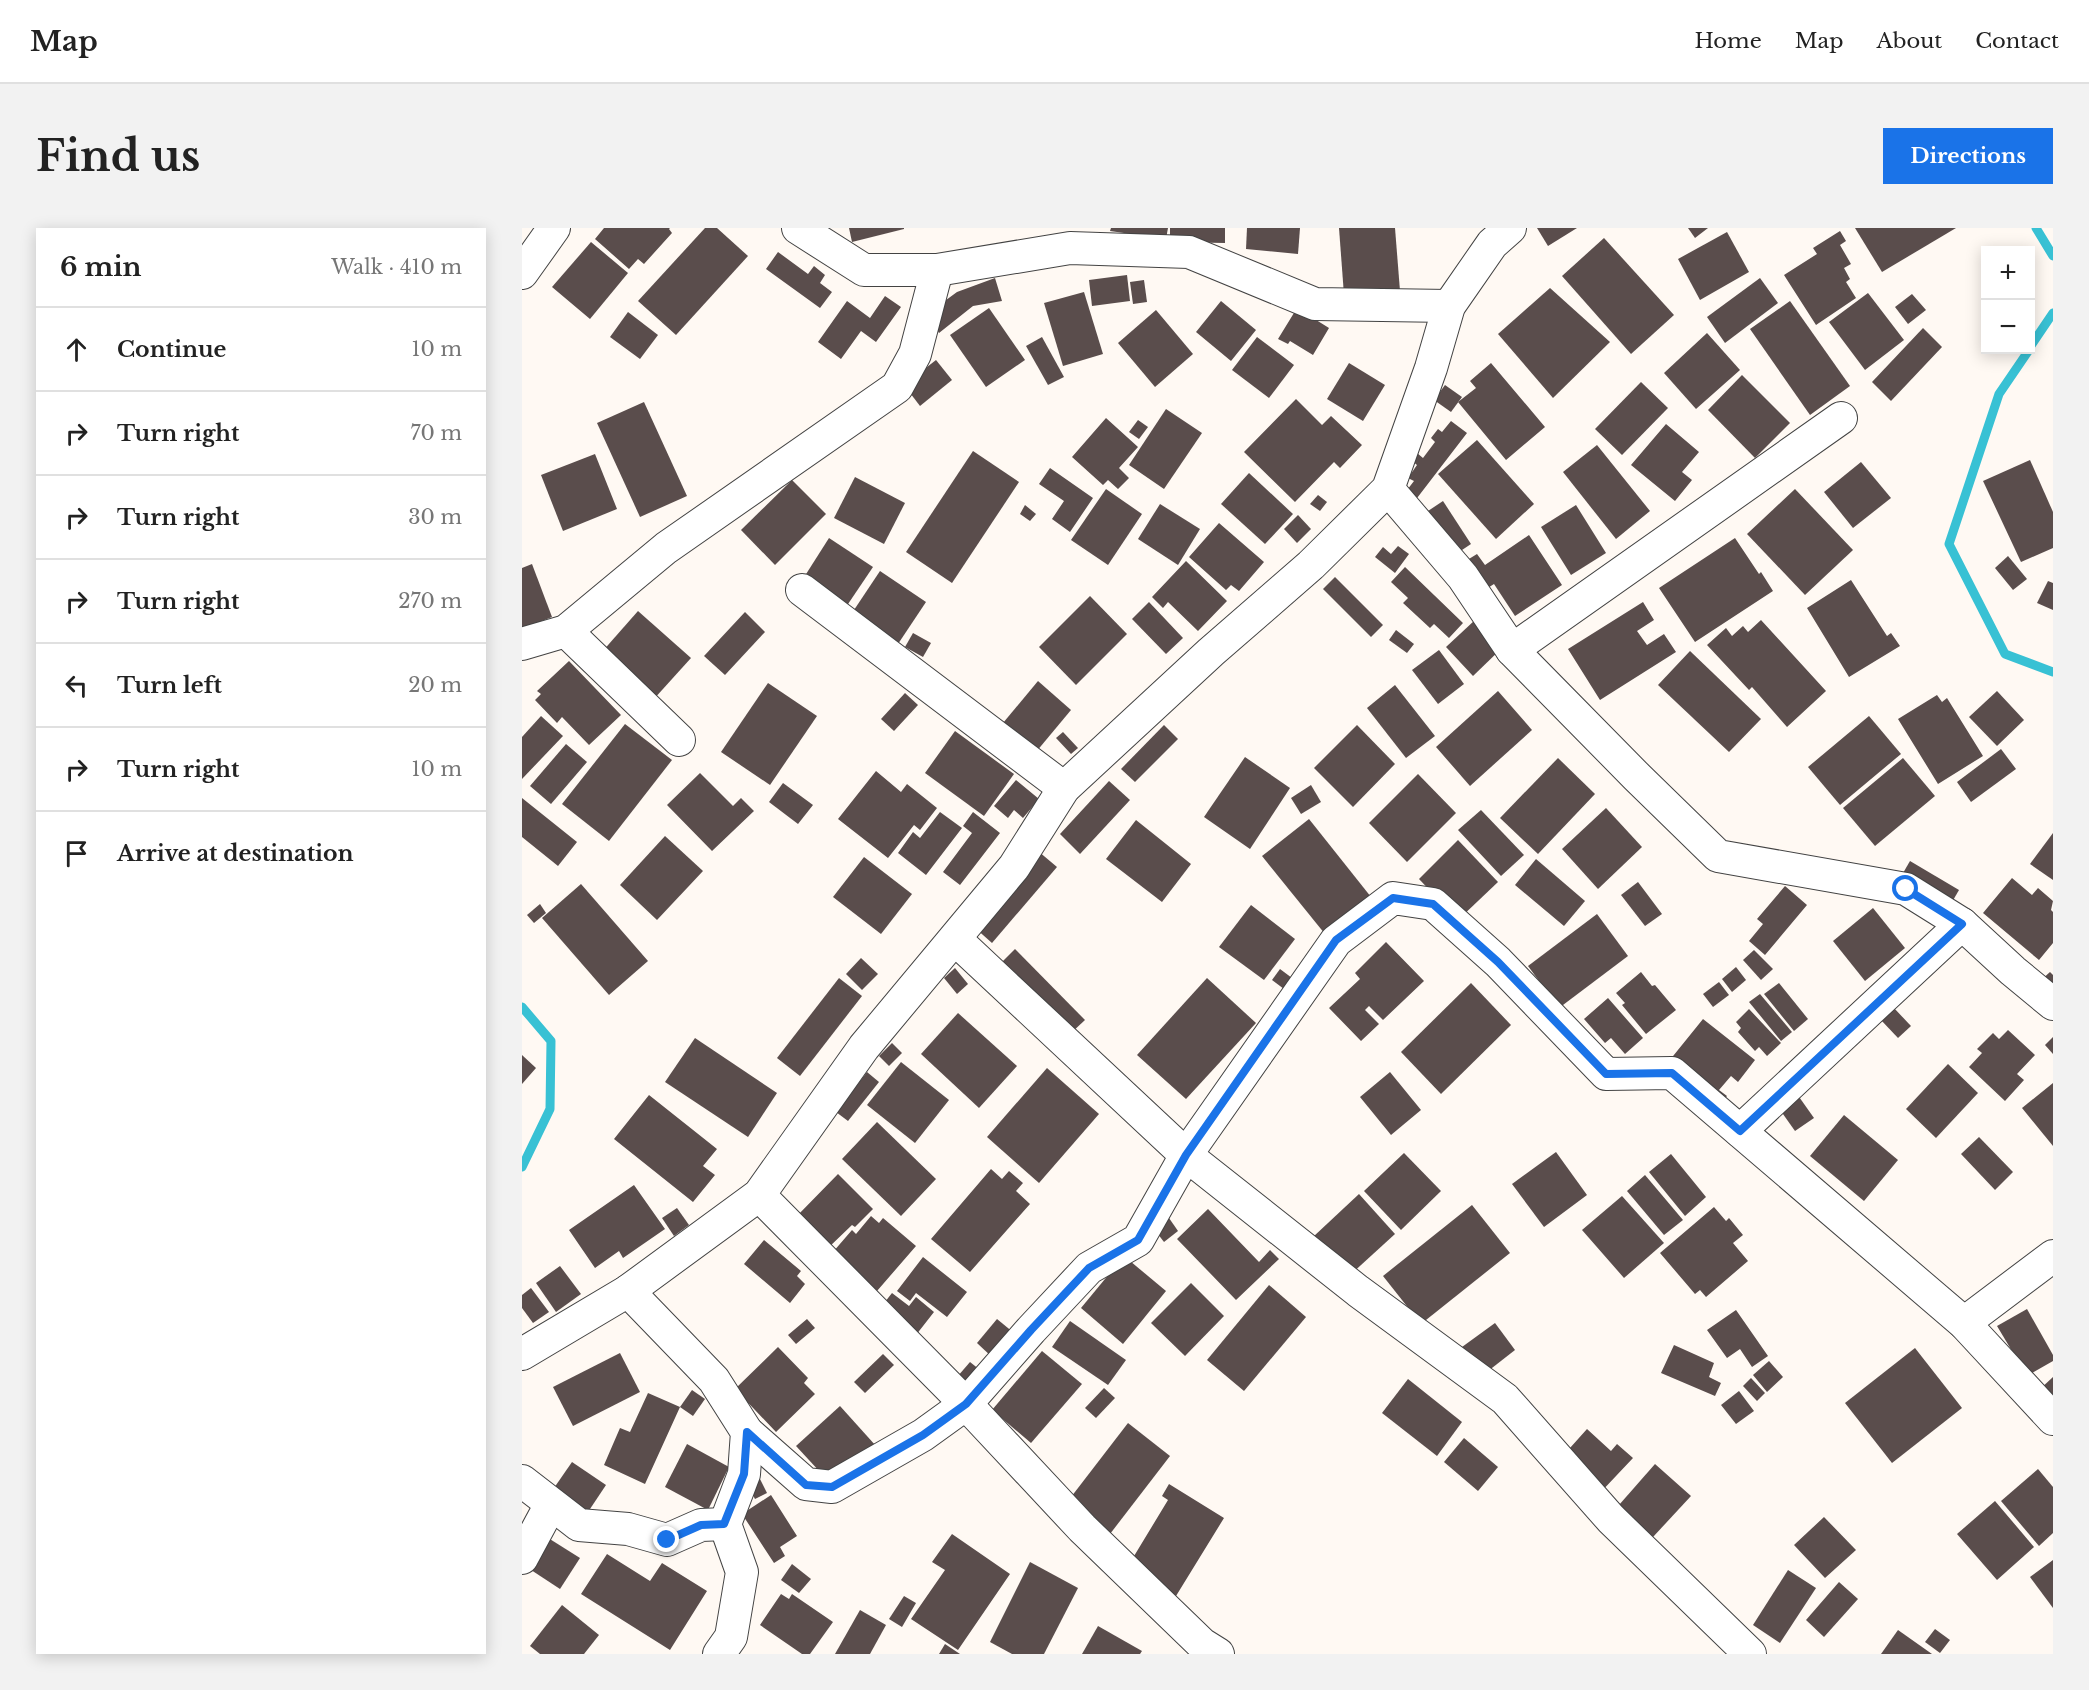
<!DOCTYPE html>
<meta charset="utf-8">
<style>
:root{--surface:#fff;--page:#f2f2f2;--text:#222;--muted:#767676;--line:#e0e0e0;--accent:#1a73e8}
body{margin:0;font-family:"Libre Baskerville",serif;background:var(--page);color:var(--text)}
.controls{position:absolute;right:18px;top:18px;display:grid;overflow:hidden;border-radius:0px;box-shadow:0 3px 15px #0003}
.controls button{width:54px;height:54px;display:grid;place-items:center;padding:0;border:0;border-bottom:2px solid var(--line);background:var(--surface);color:var(--text);font:30px sans-serif}
.stop{position:absolute;width:18px;height:18px;margin:-14px;border:4px solid #1a73e8;border-radius:50%;background:#fff}
.stop.end{background:#1a73e8;border-color:#fff;box-shadow:0 2px 6px #0008}
.list{margin:0;padding:0;list-style:none}
h2{display:flex;justify-content:space-between;align-items:center;height:78px;margin:0;padding:0 24px;font-size:26px}
h2 small{font-size:20px;font-weight:400;color:var(--muted)}
.list li{display:grid;grid-template-columns:39px 1fr auto;gap:18px;align-items:center;box-sizing:border-box;height:84px;padding:0 24px;border-top:2px solid var(--line)}
.list b{display:block;font-size:22px;white-space:nowrap}
.list em{font-size:20px;font-style:normal;color:var(--muted)}
.icon{flex:none;width:33px;height:33px;fill:none;stroke:currentColor;stroke-width:2;stroke-linecap:round;stroke-linejoin:round}
.map{position:relative;flex:none;width:1531px;height:1426px;overflow:hidden;border-radius:0px}
header{display:flex;align-items:center;gap:36px;box-sizing:border-box;height:84px;padding:0 30px;background:var(--surface);border-bottom:2px solid var(--line)}
header strong{font-size:28px}
nav{display:flex;gap:33px;margin-inline-start:auto;font-size:21px}
.intro{display:flex;align-items:center;justify-content:space-between;box-sizing:border-box;height:144px;padding:0 36px}
h1{margin:0;font-size:42px}
.button{padding:15px 27px;border-radius:0px;background:var(--accent);color:#fff;font-size:21px;font-weight:700}
main{display:flex;gap:36px;padding:0 36px}
aside{flex:1;background:var(--surface);border-radius:0px;box-shadow:0 3px 15px #0003}
.map>svg:first-child{display:block}
.lines{fill:none;stroke-linecap:round;stroke-linejoin:round}
.stream{stroke:#38c1d4;stroke-width:9}
.building{fill:#5a4d4c}
.minor-casing{stroke:#434343;stroke-width:34}
.minor{stroke:#fff;stroke-width:32}
.route{stroke:#1a73e8;stroke-width:8}
</style>
<header>
<strong>Map</strong>
<nav><a>Home</a><a>Map</a><a>About</a><a>Contact</a></nav>
</header>
<div class="intro"><h1>Find us</h1><a class="button">Directions</a></div>
<main>
<aside>
<h2>6 min<small>Walk · 410 m</small></h2>
<ul class="list">
<li><svg class="icon" aria-label="ahead" viewBox="0 0 24 24"><path d="M12 20V5M6 11l6-6 6 6"/></svg><div><b>Continue</b></div><em>10 m</em></li>
<li><svg class="icon" aria-label="right" viewBox="0 0 24 24"><path d="M7 20v-9h11M14 6l5 5-5 5"/></svg><div><b>Turn right</b></div><em>70 m</em></li>
<li><svg class="icon" aria-label="right" viewBox="0 0 24 24"><path d="M7 20v-9h11M14 6l5 5-5 5"/></svg><div><b>Turn right</b></div><em>30 m</em></li>
<li><svg class="icon" aria-label="right" viewBox="0 0 24 24"><path d="M7 20v-9h11M14 6l5 5-5 5"/></svg><div><b>Turn right</b></div><em>270 m</em></li>
<li><svg class="icon" aria-label="left" viewBox="0 0 24 24"><path d="M17 20v-9H6M10 6l-5 5 5 5"/></svg><div><b>Turn left</b></div><em>20 m</em></li>
<li><svg class="icon" aria-label="right" viewBox="0 0 24 24"><path d="M7 20v-9h11M14 6l5 5-5 5"/></svg><div><b>Turn right</b></div><em>10 m</em></li>
<li><svg class="icon" aria-label="arrive" viewBox="0 0 24 24"><path d="M6 21V4h12l-3 4 3 4H6"/></svg><div><b>Arrive at destination</b></div></li>
</ul>
</aside>
<div class="map">
<svg width="1531" height="1426" viewBox="0 0 1531 1426">
<rect width="100%" height="100%" fill="#fff9f3"/>
<g class="lines">
<g class="stream">
<polyline points="1514,0 1531,28"/>
<polyline points="1508,119 1531,85"/>
<polyline points="1507,122 1477,166 1427,316 1483,426 1531,444"/>
<polyline points="0,779 29,813 28,881 0,939"/>
</g>
</g>
<g class="building">
<polygon points="82,0 148,0 147,1 150,5 122,36 116,31 107,41 73,11"/>
<polygon points="183,0 195,0 226,28 154,107 116,73"/>
<polygon points="327,0 382,0 382,1 330,14"/>
<polygon points="589,0 646,0 644,11 588,3"/>
<polygon points="648,0 703,0 703,15 648,14"/>
<polygon points="725,0 778,0 776,26 724,21"/>
<polygon points="817,0 873,0 878,63 822,67"/>
<polygon points="1015,0 1055,0 1026,18"/>
<polygon points="1166,0 1186,0 1173,10"/>
<polygon points="1333,0 1434,0 1360,44"/>
<polygon points="1318,3 1324,13 1318,17 1329,36 1322,40 1328,51 1324,54 1334,70 1294,97 1262,47 1295,26 1291,20"/>
<polygon points="1205,4 1227,44 1178,72 1156,31"/>
<polygon points="1082,10 1152,87 1109,126 1040,48"/>
<polygon points="69,14 106,45 68,91 30,59"/>
<polygon points="256,24 286,46 292,38 303,47 298,55 310,64 298,80 244,41"/>
<polygon points="605,47 608,73 570,78 567,52"/>
<polygon points="473,50 480,73 451,78 417,105 405,86 435,64"/>
<polygon points="1238,50 1256,75 1203,115 1185,89"/>
<polygon points="622,52 625,74 611,76 608,54"/>
<polygon points="1028,60 1088,114 1031,170 976,106"/>
<polygon points="562,64 581,126 541,138 522,75"/>
<polygon points="1346,65 1382,112 1343,142 1307,94"/>
<polygon points="1390,66 1404,82 1386,96 1373,79"/>
<polygon points="363,68 379,79 354,114 339,103 319,131 296,114 325,73 348,90"/>
<polygon points="699,73 734,102 709,133 674,104"/>
<polygon points="1268,73 1328,158 1288,187 1228,101"/>
<polygon points="467,80 503,132 464,159 428,107"/>
<polygon points="775,80 807,100 791,127 768,113 766,116 756,111"/>
<polygon points="634,82 671,126 633,159 596,115"/>
<polygon points="106,84 136,107 118,131 88,109"/>
<polygon points="1401,100 1420,119 1369,173 1350,154"/>
<polygon points="1185,105 1218,142 1174,181 1142,145"/>
<polygon points="520,109 542,149 526,157 504,118"/>
<polygon points="735,109 772,137 747,170 710,142"/>
<polygon points="414,132 430,152 398,178 382,157"/>
<polygon points="827,135 863,157 841,193 805,171"/>
<polygon points="969,135 1023,199 984,232 936,174 954,160 948,153"/>
<polygon points="1220,147 1268,195 1233,230 1186,182"/>
<polygon points="1119,154 1146,180 1100,227 1073,201"/>
<polygon points="923,157 940,169 929,184 912,172"/>
<polygon points="774,171 800,197 809,188 840,217 818,240 812,234 773,274 722,224"/>
<polygon points="122,174 165,268 118,289 75,195"/>
<polygon points="644,181 680,205 642,261 607,237"/>
<polygon points="584,190 616,219 597,240 607,250 596,261 586,252 581,257 550,229"/>
<polygon points="616,192 626,199 617,211 607,204"/>
<polygon points="929,193 945,205 892,274 882,266 892,253 886,250 895,237 889,232 895,225 901,230 913,214 909,210 916,201 920,204"/>
<polygon points="1144,196 1177,224 1160,244 1170,252 1153,273 1109,237"/>
<polygon points="955,212 1012,276 974,311 916,246"/>
<polygon points="1075,217 1128,283 1094,311 1041,244"/>
<polygon points="451,223 497,254 430,355 384,324"/>
<polygon points="73,226 95,281 41,303 19,247"/>
<polygon points="1508,232 1531,284 1531,320 1499,334 1461,253"/>
<polygon points="1339,234 1369,270 1331,300 1302,264"/>
<polygon points="528,240 571,270 548,304 530,291 542,273 517,256"/>
<polygon points="727,245 771,286 743,316 699,276"/>
<polygon points="333,249 383,275 362,316 312,290"/>
<polygon points="270,252 304,286 253,337 219,302"/>
<polygon points="584,261 620,286 586,337 549,312"/>
<polygon points="1273,261 1331,322 1283,367 1225,306"/>
<polygon points="796,267 805,274 798,283 788,276"/>
<polygon points="921,273 949,316 934,326 906,283"/>
<polygon points="638,276 678,301 656,337 616,311"/>
<polygon points="503,277 514,286 508,293 498,286"/>
<polygon points="1054,277 1084,325 1049,347 1019,299"/>
<polygon points="776,287 789,301 775,315 762,301"/>
<polygon points="697,295 742,334 717,363 709,357 704,362 667,329"/>
<polygon points="1007,307 1040,357 993,388 972,356 961,363 942,334 955,326 963,337"/>
<polygon points="307,310 351,339 322,382 279,354"/>
<polygon points="1213,310 1237,346 1239,344 1251,363 1173,414 1137,360"/>
<polygon points="876,318 887,326 873,345 853,329 861,319 869,326"/>
<polygon points="1486,328 1505,351 1491,362 1473,340"/>
<polygon points="664,333 705,373 676,403 646,374 641,380 630,369"/>
<polygon points="10,336 30,389 0,401 0,340"/>
<polygon points="883,339 941,395 927,410 912,396 908,400 881,375 886,370 869,354"/>
<polygon points="358,343 404,374 374,419 328,388"/>
<polygon points="813,349 861,397 849,409 801,361"/>
<polygon points="1329,352 1365,408 1369,405 1378,418 1327,449 1285,380"/>
<polygon points="1526,353 1531,355 1531,382 1515,375"/>
<polygon points="568,368 605,406 554,457 517,419"/>
<polygon points="627,374 661,410 644,426 610,391"/>
<polygon points="1121,374 1132,392 1115,403 1125,417 1142,406 1154,424 1078,472 1046,421"/>
<polygon points="116,383 169,430 131,472 79,425"/>
<polygon points="223,384 243,404 203,447 182,428"/>
<polygon points="953,392 980,420 951,448 924,419"/>
<polygon points="1239,392 1304,463 1265,499 1230,459 1227,462 1185,417 1204,400 1210,408 1221,398 1226,404"/>
<polygon points="874,402 892,416 885,425 867,412"/>
<polygon points="391,405 409,415 401,429 383,419"/>
<polygon points="917,422 942,456 916,476 890,442"/>
<polygon points="1168,423 1239,491 1207,524 1136,457"/>
<polygon points="47,433 99,487 67,517 40,489 35,495 13,472 19,466 15,463"/>
<polygon points="516,453 549,482 514,524 481,495"/>
<polygon points="246,455 295,488 248,557 199,524"/>
<polygon points="873,457 913,508 884,530 845,480"/>
<polygon points="976,463 1010,502 948,558 914,519"/>
<polygon points="1475,463 1502,492 1475,518 1447,489"/>
<polygon points="383,465 396,477 372,503 359,491"/>
<polygon points="1415,467 1420,474 1425,470 1461,528 1416,556 1376,491"/>
<polygon points="19,488 41,508 0,551 0,509"/>
<polygon points="1347,488 1379,526 1318,577 1286,539"/>
<polygon points="103,496 150,532 87,613 40,576"/>
<polygon points="642,497 656,511 613,554 599,541"/>
<polygon points="835,497 873,536 831,579 792,540"/>
<polygon points="433,503 492,546 462,588 403,545"/>
<polygon points="541,504 556,520 549,526 534,510"/>
<polygon points="44,516 65,534 29,576 8,558"/>
<polygon points="1479,521 1494,541 1449,574 1435,554"/>
<polygon points="723,529 768,560 728,621 682,589"/>
<polygon points="1036,530 1073,566 1016,626 978,590"/>
<polygon points="1381,530 1413,568 1353,618 1321,580"/>
<polygon points="354,543 379,564 385,556 415,580 398,602 392,597 366,630 316,591"/>
<polygon points="178,545 211,578 219,570 232,583 190,623 145,577"/>
<polygon points="896,546 934,585 885,634 847,595"/>
<polygon points="494,552 517,571 501,590 492,582 486,590 472,578"/>
<polygon points="587,553 608,572 558,626 538,606"/>
<polygon points="261,555 291,577 276,596 247,574"/>
<polygon points="789,557 799,574 779,586 769,570"/>
<polygon points="0,570 55,614 36,638 0,609"/>
<polygon points="1084,580 1120,619 1076,661 1040,621"/>
<polygon points="959,582 1002,627 979,648 936,602"/>
<polygon points="418,584 440,600 404,647 376,625 391,604 398,610"/>
<polygon points="451,584 478,605 438,657 421,644 450,605 441,598"/>
<polygon points="787,591 853,674 807,711 740,628"/>
<polygon points="614,592 669,636 640,674 584,631"/>
<polygon points="1531,605 1531,652 1508,636"/>
<polygon points="143,608 181,643 135,692 98,657"/>
<polygon points="936,612 976,654 936,692 897,651"/>
<polygon points="516,623 535,639 470,715 452,699"/>
<polygon points="342,629 390,666 359,706 311,669"/>
<polygon points="1014,631 1063,673 1042,698 993,657"/>
<polygon points="1388,633 1437,662 1426,681 1377,652"/>
<polygon points="1490,650 1510,667 1516,660 1531,673 1529,682 1531,684 1531,715 1517,732 1461,685"/>
<polygon points="1116,654 1140,686 1123,698 1099,667"/>
<polygon points="59,656 126,733 87,767 20,690"/>
<polygon points="1263,658 1285,677 1243,727 1227,713 1241,696 1235,691"/>
<polygon points="18,676 24,685 12,695 5,687"/>
<polygon points="729,677 773,711 742,752 697,719"/>
<polygon points="1351,680 1383,720 1343,753 1311,713"/>
<polygon points="1075,686 1106,728 1037,780 1006,738"/>
<polygon points="864,714 902,753 861,792 847,778 843,782 857,796 839,813 807,780 838,751 833,745"/>
<polygon points="493,721 563,792 548,806 478,736"/>
<polygon points="1232,722 1251,741 1239,752 1221,732"/>
<polygon points="339,730 356,746 340,762 324,746"/>
<polygon points="1214,739 1224,752 1210,764 1200,751"/>
<polygon points="433,740 446,756 435,766 422,750"/>
<polygon points="758,741 770,750 762,761 750,752"/>
<polygon points="1119,744 1130,758 1133,757 1154,782 1124,806 1100,777 1103,775 1094,765"/>
<polygon points="1528,744 1531,747 1531,766 1518,753"/>
<polygon points="317,750 340,768 278,848 255,830"/>
<polygon points="685,750 734,795 664,871 615,827"/>
<polygon points="1197,754 1207,767 1191,779 1181,766"/>
<polygon points="949,755 989,797 919,866 879,824"/>
<polygon points="1257,755 1286,791 1272,803 1242,766"/>
<polygon points="1238,766 1270,804 1259,813 1227,774"/>
<polygon points="1086,770 1121,810 1103,826 1089,810 1083,815 1062,791"/>
<polygon points="1371,779 1389,798 1376,810 1358,791"/>
<polygon points="1227,781 1259,815 1245,828 1237,819 1233,823 1216,804 1219,800 1214,794"/>
<polygon points="436,785 495,838 457,880 399,826"/>
<polygon points="1181,791 1233,832 1216,854 1209,848 1197,862 1205,868 1195,880 1143,838"/>
<polygon points="1486,802 1513,827 1495,846 1502,852 1483,873 1447,839 1460,825 1455,821 1471,805 1477,811"/>
<polygon points="1531,809 1531,826 1523,817"/>
<polygon points="173,810 255,865 226,909 143,854"/>
<polygon points="370,815 380,825 367,838 357,828"/>
<polygon points="0,827 14,840 0,856"/>
<polygon points="379,834 427,872 393,915 345,877"/>
<polygon points="1426,836 1456,865 1414,910 1384,881"/>
<polygon points="525,840 577,886 517,955 465,909"/>
<polygon points="345,844 357,854 326,893 314,884"/>
<polygon points="868,844 899,882 869,907 838,869"/>
<polygon points="1531,855 1531,918 1500,880"/>
<polygon points="1275,866 1292,890 1273,903 1256,879"/>
<polygon points="127,867 195,921 181,938 193,947 171,974 92,911"/>
<polygon points="1322,887 1376,932 1342,973 1288,928"/>
<polygon points="355,894 414,951 379,988 320,931"/>
<polygon points="1457,909 1491,944 1473,962 1439,926"/>
<polygon points="1034,924 1065,967 1022,999 990,956"/>
<polygon points="882,925 919,963 879,1002 842,963"/>
<polygon points="1149,926 1184,969 1163,988 1127,944"/>
<polygon points="469,941 480,951 487,943 501,955 494,963 508,976 448,1044 409,1011"/>
<polygon points="316,946 351,981 333,999 330,997 305,1021 273,990"/>
<polygon points="1123,947 1161,992 1142,1007 1105,963"/>
<polygon points="112,957 143,1001 101,1030 97,1023 73,1040 47,1002"/>
<polygon points="837,966 873,1006 827,1048 791,1009"/>
<polygon points="1100,968 1142,1015 1102,1050 1060,1002"/>
<polygon points="950,977 988,1025 899,1096 861,1048"/>
<polygon points="1192,979 1204,993 1207,990 1221,1007 1211,1015 1226,1033 1184,1069 1178,1062 1173,1066 1138,1025"/>
<polygon points="155,980 167,997 152,1008 140,990"/>
<polygon points="686,981 737,1034 748,1022 757,1031 714,1072 655,1011"/>
<polygon points="349,988 357,995 361,990 394,1018 355,1063 311,1024 330,1002 334,1006"/>
<polygon points="647,990 656,1003 642,1014 632,1001"/>
<polygon points="242,1012 279,1043 275,1048 283,1056 268,1075 222,1036"/>
<polygon points="602,1028 644,1063 601,1116 559,1080"/>
<polygon points="401,1029 445,1064 425,1089 394,1065 388,1073 375,1063"/>
<polygon points="38,1038 59,1066 34,1084 14,1055"/>
<polygon points="669,1055 702,1088 663,1128 629,1095"/>
<polygon points="747,1057 784,1089 722,1163 685,1132"/>
<polygon points="9,1060 27,1084 11,1095 0,1080 0,1067"/>
<polygon points="370,1065 387,1078 394,1069 412,1084 394,1107 359,1079"/>
<polygon points="1505,1081 1531,1127 1531,1133 1505,1148 1475,1098"/>
<polygon points="1214,1082 1246,1128 1230,1139 1218,1121 1205,1130 1185,1102"/>
<polygon points="285,1091 293,1100 274,1116 266,1107"/>
<polygon points="475,1091 492,1105 471,1130 455,1115"/>
<polygon points="548,1093 604,1132 586,1157 530,1119"/>
<polygon points="973,1095 993,1122 961,1147 940,1119"/>
<polygon points="1152,1117 1192,1135 1187,1149 1199,1155 1193,1168 1139,1145"/>
<polygon points="256,1119 286,1150 282,1155 293,1166 254,1204 213,1161"/>
<polygon points="1393,1120 1440,1180 1370,1235 1323,1175"/>
<polygon points="520,1123 560,1156 509,1215 470,1182"/>
<polygon points="98,1125 118,1164 51,1198 31,1159"/>
<polygon points="361,1126 372,1137 343,1165 332,1154"/>
<polygon points="1247,1133 1261,1149 1245,1164 1231,1147"/>
<polygon points="448,1134 463,1146 444,1169 429,1156"/>
<polygon points="1531,1149 1531,1176 1517,1162"/>
<polygon points="1229,1150 1243,1165 1235,1173 1221,1158"/>
<polygon points="886,1151 940,1194 915,1228 860,1185"/>
<polygon points="582,1160 593,1170 574,1190 563,1180"/>
<polygon points="170,1162 183,1171 171,1188 158,1179"/>
<polygon points="1217,1163 1232,1183 1214,1196 1199,1177"/>
<polygon points="126,1165 158,1179 123,1256 82,1237 98,1200 108,1204"/>
<polygon points="318,1178 354,1218 311,1258 274,1218"/>
<polygon points="606,1195 648,1228 588,1306 546,1273"/>
<polygon points="1065,1201 1089,1223 1095,1216 1111,1230 1077,1266 1039,1230"/>
<polygon points="942,1210 976,1239 956,1263 922,1234"/>
<polygon points="165,1216 207,1239 186,1282 143,1259"/>
<polygon points="50,1234 84,1257 66,1284 32,1260"/>
<polygon points="1133,1236 1169,1268 1131,1309 1097,1277"/>
<polygon points="1516,1241 1531,1259 1531,1305 1517,1318 1479,1273"/>
<polygon points="238,1251 245,1265 233,1271 226,1258"/>
<polygon points="647,1256 702,1290 654,1368 606,1338 646,1272 640,1268"/>
<polygon points="249,1267 275,1308 258,1319 263,1328 252,1335 220,1286"/>
<polygon points="1473,1273 1512,1319 1475,1352 1435,1306"/>
<polygon points="1302,1289 1334,1322 1303,1350 1272,1317"/>
<polygon points="430,1306 488,1346 436,1422 389,1391 423,1342 410,1334"/>
<polygon points="23,1308 58,1330 38,1361 3,1338"/>
<polygon points="85,1326 128,1353 140,1335 185,1363 148,1422 59,1366"/>
<polygon points="1531,1332 1531,1380 1508,1349"/>
<polygon points="508,1334 556,1360 522,1426 490,1426 468,1414"/>
<polygon points="270,1336 289,1351 277,1365 259,1352"/>
<polygon points="1266,1342 1294,1360 1258,1415 1231,1397"/>
<polygon points="1317,1354 1336,1371 1302,1409 1284,1392"/>
<polygon points="259,1366 267,1371 270,1366 311,1394 288,1426 280,1426 238,1397"/>
<polygon points="382,1368 394,1375 380,1399 367,1391"/>
<polygon points="40,1377 77,1407 62,1426 18,1426 8,1418"/>
<polygon points="338,1382 364,1397 348,1426 313,1426"/>
<polygon points="576,1398 620,1423 618,1426 560,1426"/>
<polygon points="1413,1401 1428,1412 1418,1425 1403,1414"/>
<polygon points="1376,1402 1410,1426 1359,1426"/>
<polygon points="423,1416 438,1426 417,1426"/>
</g>
<g class="lines">
<g class="minor-casing">
<g id="minor">
<polyline points="276,0 342,42 415,42 548,20 667,24 793,76 927,78"/>
<polyline points="0,45 32,0"/>
<polyline points="866,261 941,349 990,422 1115,549 1196,628 1384,661 1440,696 1491,743 1531,776"/>
<polyline points="280,362 542,560"/>
<polyline points="44,403 157,512"/>
<polyline points="0,416 44,403 144,320 375,159 393,126 415,42"/>
<polyline points="990,422 1319,190"/>
<polyline points="433,711 664,927 836,1063 983,1171 1089,1291 1228,1426"/>
<polyline points="1218,903 1440,696"/>
<polyline points="237,967 444,1176 560,1300 680,1416 696,1426"/>
<polyline points="106,1063 192,1152 225,1204 222,1246 203,1296 220,1344 209,1409 197,1426"/>
<polyline points="1442,1095 1531,1028"/>
<polyline points="0,1126 106,1063 237,967 342,819 492,639 542,560 689,424 789,337 866,261 909,140 927,78 970,16 988,0"/>
<polyline points="225,1204 284,1256 310,1259 401,1207 444,1176 509,1102 567,1040 616,1012 664,927 814,713 871,670 911,676 976,734 1084,846 1150,845 1442,1095 1531,1191"/>
<polyline points="0,1253 57,1297 106,1301 145,1312 179,1297 203,1296"/>
<polyline points="0,1330 29,1276"/>
</g>
</g>
<use href="#minor" class="minor"/>
</g>
<g class="lines">
<polyline class="route" points="145,1312 179,1297 202,1296 222,1246 225,1204 284,1257 310,1259 401,1207 444,1176 509,1102 567,1040 616,1012 664,927 814,712 871,670 911,676 976,734 1084,846 1150,845 1218,903 1440,696 1384,661"/>
</g>
</svg>
<div class="controls">
<button>+</button>
<button>−</button>
</div>
<div class="stop" style="left:1384px;top:661px"></div>
<div class="stop end" style="left:145px;top:1312px"></div>
</div>
</main>
